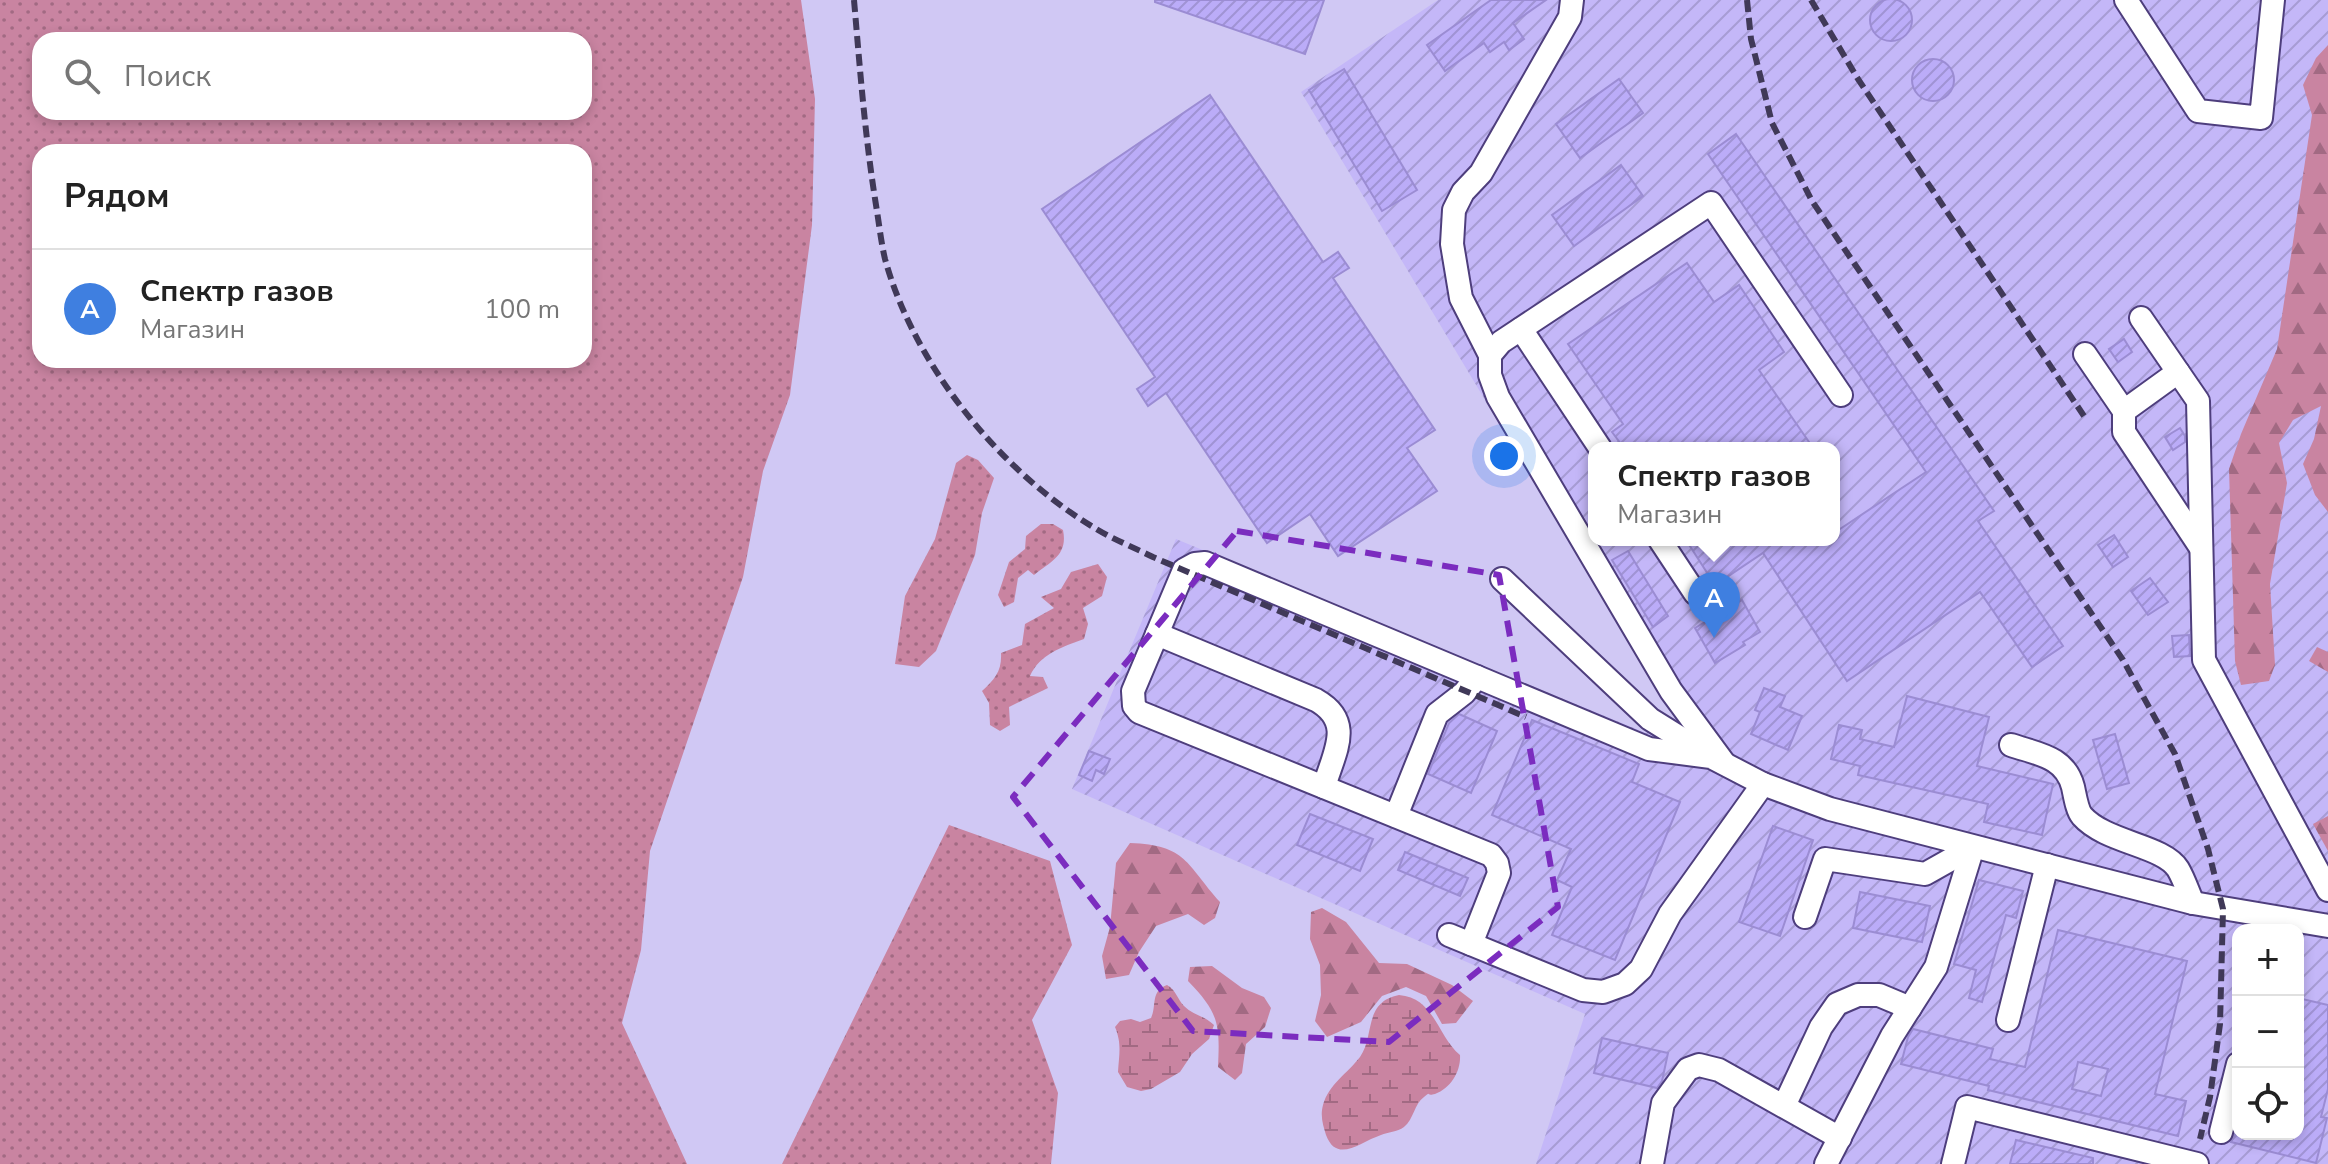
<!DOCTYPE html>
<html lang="ru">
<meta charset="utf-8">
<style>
:root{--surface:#fff;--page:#f6f6f6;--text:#222;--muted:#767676;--line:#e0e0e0;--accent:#7c3aed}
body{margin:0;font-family:"Nunito Sans",sans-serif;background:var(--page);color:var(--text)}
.controls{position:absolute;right:24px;bottom:24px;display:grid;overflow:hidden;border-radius:16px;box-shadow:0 4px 12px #0003}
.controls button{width:72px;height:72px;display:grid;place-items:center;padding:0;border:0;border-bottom:2px solid var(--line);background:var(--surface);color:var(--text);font:40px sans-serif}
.you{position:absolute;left:1504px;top:456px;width:28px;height:28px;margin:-20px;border:6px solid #fff;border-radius:50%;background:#1a73e8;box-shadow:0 0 0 12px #1a73e833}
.badge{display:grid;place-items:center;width:52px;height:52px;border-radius:50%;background:var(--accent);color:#fff;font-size:26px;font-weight:700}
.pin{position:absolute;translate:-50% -66px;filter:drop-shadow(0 2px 4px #0008)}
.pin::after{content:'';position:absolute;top:42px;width:28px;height:24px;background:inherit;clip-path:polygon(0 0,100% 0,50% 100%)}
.popup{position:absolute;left:1588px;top:442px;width:252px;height:104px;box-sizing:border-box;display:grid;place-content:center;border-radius:16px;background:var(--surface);filter:drop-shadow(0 2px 6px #0005);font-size:26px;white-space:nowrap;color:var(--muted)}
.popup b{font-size:30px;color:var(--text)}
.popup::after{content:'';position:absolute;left:50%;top:100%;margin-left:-16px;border:16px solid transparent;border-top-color:var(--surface)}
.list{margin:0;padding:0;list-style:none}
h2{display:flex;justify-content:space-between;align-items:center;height:104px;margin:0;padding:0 32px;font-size:34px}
h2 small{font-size:26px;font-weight:400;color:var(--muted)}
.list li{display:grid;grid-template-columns:52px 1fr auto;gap:24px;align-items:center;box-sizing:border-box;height:120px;padding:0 32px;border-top:2px solid var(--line)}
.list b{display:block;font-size:30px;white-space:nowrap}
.list p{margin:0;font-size:26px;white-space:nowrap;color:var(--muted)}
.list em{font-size:26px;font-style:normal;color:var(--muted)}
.icon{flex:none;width:44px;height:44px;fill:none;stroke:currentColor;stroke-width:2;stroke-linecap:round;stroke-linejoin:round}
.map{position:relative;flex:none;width:2328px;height:1164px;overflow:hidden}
.search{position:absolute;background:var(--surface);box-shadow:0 4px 12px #0003;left:32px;top:32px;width:560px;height:88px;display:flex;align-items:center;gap:20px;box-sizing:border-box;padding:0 28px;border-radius:24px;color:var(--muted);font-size:30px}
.panel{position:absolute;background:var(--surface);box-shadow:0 4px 12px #0003;left:32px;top:144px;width:560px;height:224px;border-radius:24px}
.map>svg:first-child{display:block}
.industrial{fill:url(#industrial-furrows);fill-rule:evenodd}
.grass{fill:url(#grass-dots);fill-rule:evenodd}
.forest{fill:url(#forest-firs)}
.wetland{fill:url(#wetland-marsh)}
.building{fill:url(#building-hatch);stroke:#9b8cd3;stroke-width:2;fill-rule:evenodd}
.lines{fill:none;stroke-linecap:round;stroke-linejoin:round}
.minor-casing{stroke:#4e3e7d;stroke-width:26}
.minor{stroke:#fff;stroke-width:22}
.rail{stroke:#403958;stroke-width:6;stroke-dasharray:12 6;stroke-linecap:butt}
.marked{fill:none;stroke:#7b2cbf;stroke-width:6;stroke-dasharray:16 10;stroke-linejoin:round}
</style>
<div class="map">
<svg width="2328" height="1164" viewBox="0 0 2328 1164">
<defs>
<pattern id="industrial-furrows" width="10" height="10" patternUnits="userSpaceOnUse" patternTransform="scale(2)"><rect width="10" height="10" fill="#c4b7f8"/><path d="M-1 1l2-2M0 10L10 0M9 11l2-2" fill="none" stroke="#a79cd4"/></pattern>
<pattern id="grass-dots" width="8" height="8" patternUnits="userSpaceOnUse" patternTransform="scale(2)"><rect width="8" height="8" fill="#c984a1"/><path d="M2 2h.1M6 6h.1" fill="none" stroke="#a26a83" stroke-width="1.8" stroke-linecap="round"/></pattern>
<pattern id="forest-firs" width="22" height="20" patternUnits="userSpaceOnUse" patternTransform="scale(2)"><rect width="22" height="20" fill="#c984a1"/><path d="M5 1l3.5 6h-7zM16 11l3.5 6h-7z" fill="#a26a83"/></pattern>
<pattern id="wetland-marsh" width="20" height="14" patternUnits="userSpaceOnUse" patternTransform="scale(2)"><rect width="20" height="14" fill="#c984a1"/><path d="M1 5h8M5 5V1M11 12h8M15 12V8" fill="none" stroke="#a26a83"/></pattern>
<pattern id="building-hatch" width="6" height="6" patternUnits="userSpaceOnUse" patternTransform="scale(2)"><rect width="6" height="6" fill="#bbacf8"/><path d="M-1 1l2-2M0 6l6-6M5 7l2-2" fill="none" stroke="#a093d4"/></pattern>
</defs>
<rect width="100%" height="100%" fill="#d0c8f4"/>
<path class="industrial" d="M1438 0H2328V1164H1536L1585 1014 1072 789 1176 539 1646 733 1675 718 1301 92ZM1594 448H1834V540H1594ZM2238 930H2298V1134H2238Z"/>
<g class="grass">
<path d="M0 0H801L815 99 812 225 790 395 763 471 743 577 650 851 641 950 622 1023 687 1164H0ZM584 40V112H40V40ZM584 152V360H40V152Z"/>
<polygon points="967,455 978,460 994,478 982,513 975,555 936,651 919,667 895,664 905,596 935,539 956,463"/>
<path d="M1041 524H1053L1063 530C1068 555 1052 561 1034 575L1028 570 1018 578 1014 602 1004 607 998 595 1009 562 1025 549 1026 536Z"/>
<path d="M1098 564 1107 577 1102 596 1083 608 1088 624 1084 639C1062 647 1040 654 1030 676L1043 677 1048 688 1009 707 1010 725 1000 731 990 725 989 703 982 691C995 679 1002 671 1001 653L1022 645 1025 624 1054 608 1041 597 1061 589 1071 572Z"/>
<polygon points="949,825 1050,861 1072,945 1032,1020 1058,1093 1051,1164 782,1164"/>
</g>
<g class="forest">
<polygon points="2328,45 2328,512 2315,495 2303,464 2314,439 2321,406 2293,420 2279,443 2287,483 2270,584 2275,665 2269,681 2241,685 2235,661 2229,469 2241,434 2277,349 2312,115 2303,85 2316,58"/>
<polygon points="2317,647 2328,652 2328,672 2309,661"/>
<polygon points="2328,816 2328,851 2313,824"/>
<path d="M1130 843C1187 845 1186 864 1220 902L1215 918 1204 925 1188 914 1156 926 1139 952 1129 975 1106 979 1102 956 1110 927 1116 863Z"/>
<polygon points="1322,908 1346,922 1379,963 1407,964 1452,985 1473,1001 1456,1023 1442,1024 1426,996 1406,987 1382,996 1361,1022 1327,1037 1315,1021 1321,995 1320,965 1310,939 1311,912"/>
<path d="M1212 966 1242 988 1264 997 1271 1008 1265 1027 1246 1044 1242 1073 1235 1080 1218 1067C1220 1024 1219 1013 1188 981L1190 967Z"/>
</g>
<g class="wetland">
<path d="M1167 985C1177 991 1177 999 1184 1006 1193 1015 1205 1016 1214 1025L1209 1039 1192 1054 1180 1072 1151 1089 1141 1091 1127 1087 1118 1072C1119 1054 1122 1044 1115 1027L1120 1021 1131 1019 1140 1022 1151 1018C1157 1006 1150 991 1167 985Z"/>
<path d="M1399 995C1435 998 1437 1036 1460 1055 1461 1071 1451 1088 1435 1094 1425 1097 1432 1090 1424 1097 1414 1104 1414 1119 1404 1127 1397 1132 1388 1132 1381 1135 1360 1142 1337 1164 1326 1135 1323 1125 1320 1116 1323 1105 1329 1084 1347 1074 1360 1057 1375 1036 1363 1002 1399 995Z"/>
</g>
<g class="building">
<circle cx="1891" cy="20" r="21"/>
<polygon points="1155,0 1324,0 1305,54 1155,2"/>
<polygon points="1491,0 1546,0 1513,23 1524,39 1509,50 1504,42 1490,52 1484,43 1445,71 1427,45"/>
<circle cx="1933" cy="80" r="21"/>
<polygon points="1344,69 1417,190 1382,211 1309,90"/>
<polygon points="1619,79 1643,113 1580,158 1556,124"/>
<polygon points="1210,95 1323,262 1338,252 1349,268 1333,278 1435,430 1407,448 1437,491 1338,556 1310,514 1267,543 1166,393 1148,406 1137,389 1155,377 1042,209"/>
<polygon points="1736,134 1994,511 1978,521 2063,646 2032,667 1980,592 1847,681 1763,553 1715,585 1686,540 1834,540 1834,533 1926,472 1708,154"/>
<polygon points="1621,165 1643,196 1574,246 1552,215"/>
<polygon points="1687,263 1714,302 1739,285 1784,352 1759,370 1809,442 1801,448 1624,448 1612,432 1623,424 1568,344"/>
<polygon points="2124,339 2132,352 2118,362 2109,349"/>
<polygon points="2180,428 2185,436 2185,442 2173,450 2165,437"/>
<polygon points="2114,535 2128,557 2113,567 2098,545"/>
<polygon points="1628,551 1668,616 1653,627 1612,560"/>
<polygon points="2150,578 2168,602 2148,615 2131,591"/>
<polygon points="1742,600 1760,632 1743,642 1745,645 1715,663 1695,628"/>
<polygon points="2189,635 2190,656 2174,657 2172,636"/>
<polygon points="1764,688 1785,696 1780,707 1802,716 1788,750 1751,734 1760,712 1755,710"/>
<polygon points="1907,696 1989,717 1977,766 2053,784 2042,835 1984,822 1988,804 1858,775 1860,766 1831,759 1839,725 1862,730 1860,739 1894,747"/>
<polygon points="1459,714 1497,731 1471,793 1428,774 1449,723"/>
<polygon points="1532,720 1639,764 1632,782 1680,802 1615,960 1552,935 1572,887 1557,880 1571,849 1492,815"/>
<polygon points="2115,734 2129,783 2107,789 2093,740"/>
<polygon points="1089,751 1110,759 1104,774 1096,770 1092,781 1079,775"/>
<polygon points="1310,814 1373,839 1360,871 1297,845"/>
<polygon points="1773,826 1813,840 1780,936 1739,922"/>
<polygon points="1405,852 1468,878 1460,896 1398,870"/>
<polygon points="1979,880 2023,891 2016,918 2006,915 1982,1002 1969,998 1976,970 1954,964"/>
<polygon points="1860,892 1930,906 1922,942 1853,928"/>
<path d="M2058 930 2187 961 2155 1094 2186 1101 2178 1136 1988 1090 1989 1086 1901 1064 1908 1037 1913 1029 1993 1049 1990 1059 2025 1067ZM2078 1062 2108 1069 2101 1096 2072 1089Z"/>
<polygon points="2298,998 2328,1005 2328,1089 2321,1117 2327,1118 2316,1163 2231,1142 2235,1134 2298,1134"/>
<polygon points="1602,1038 1668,1053 1662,1081 1657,1088 1594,1073"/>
<polygon points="2016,1140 2093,1158 2093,1164 2010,1164"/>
</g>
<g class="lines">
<g class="minor-casing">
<g id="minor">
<polyline points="2126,0 2198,111 2261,118 2273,0"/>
<polyline points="2141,318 2198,401 2204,660 2328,890"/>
<polyline points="1521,329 1600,448"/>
<polyline points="2085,354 2124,411"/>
<polyline points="1490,355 1461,298 1452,244 1454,210 1463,192 1481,173 1570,17 1572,0"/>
<polyline points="2178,372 2124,411 2124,432 2201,548"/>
<polyline points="1660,540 1695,593"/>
<polyline points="1502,579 1650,719 1703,752"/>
<path d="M1157 634 1316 700C1355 722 1334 752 1324 787"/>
<path d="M2011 745C2037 754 2065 756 2073 787 2075 796 2077 810 2082 816 2106 843 2163 845 2178 869 2184 879 2188 892 2193 903"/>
<polyline points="1724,763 1671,691 1498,397 1490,375 1490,355 1501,342 1711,203 1841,395"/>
<polyline points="1396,816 1437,714 1464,693 1477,677"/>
<polyline points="1805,917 1825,859 1925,874 1973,847"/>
<polyline points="1449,935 1583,990 1603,992 1625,984 1641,969 1670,914 1763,784 1830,809 2193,903 2328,926"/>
<polyline points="1471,944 1499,873 1497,863 1491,855 1139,712 1134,706 1133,691 1184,570 1195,564 1205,563 1649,749 1711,757 1763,784"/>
<polyline points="2008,1020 2047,865"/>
<polyline points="1784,1106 1821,1027 1837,1004 1858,995 1879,995 1910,1008"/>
<polyline points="2221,1132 2238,1064"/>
<polyline points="1652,1164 1663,1103 1688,1069 1699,1065 1719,1070 1840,1138"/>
<polyline points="1826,1164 1892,1036 1936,967 1973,847"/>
<polyline points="1953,1164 1967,1107 2197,1164"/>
</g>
</g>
<use href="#minor" class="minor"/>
<g class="rail">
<path d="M854 0C860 69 865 137 876 205 879 223 881 242 885 259 914 365 1000 471 1093 527 1112 539 1133 547 1153 557L1526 717"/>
<polyline points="1747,0 1751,39 1772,123 1812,201 2123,660 2175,754 2208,849 2223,909 2220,1024 2210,1097 2200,1139"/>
<polyline points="1811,0 1858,79 2084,416"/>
</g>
</g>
<path class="marked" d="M1237 531 1499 575 1558 907 1389 1042 1193 1031 1013 797Z"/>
</svg>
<div class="controls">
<button>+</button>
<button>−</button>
<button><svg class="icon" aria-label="locate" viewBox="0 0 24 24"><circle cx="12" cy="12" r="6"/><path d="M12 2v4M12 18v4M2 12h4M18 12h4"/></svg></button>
</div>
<div class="you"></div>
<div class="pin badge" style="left:1714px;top:638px;background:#3f7fe0">A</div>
<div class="popup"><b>Спектр газов</b>Магазин</div>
<div class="search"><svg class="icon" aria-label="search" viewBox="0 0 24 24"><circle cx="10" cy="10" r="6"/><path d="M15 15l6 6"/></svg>Поиск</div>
<section class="panel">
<h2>Рядом<small></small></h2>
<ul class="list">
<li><span class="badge" style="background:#3f7fe0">A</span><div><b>Спектр газов</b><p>Магазин</p></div><em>100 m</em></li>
</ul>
</section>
</div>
